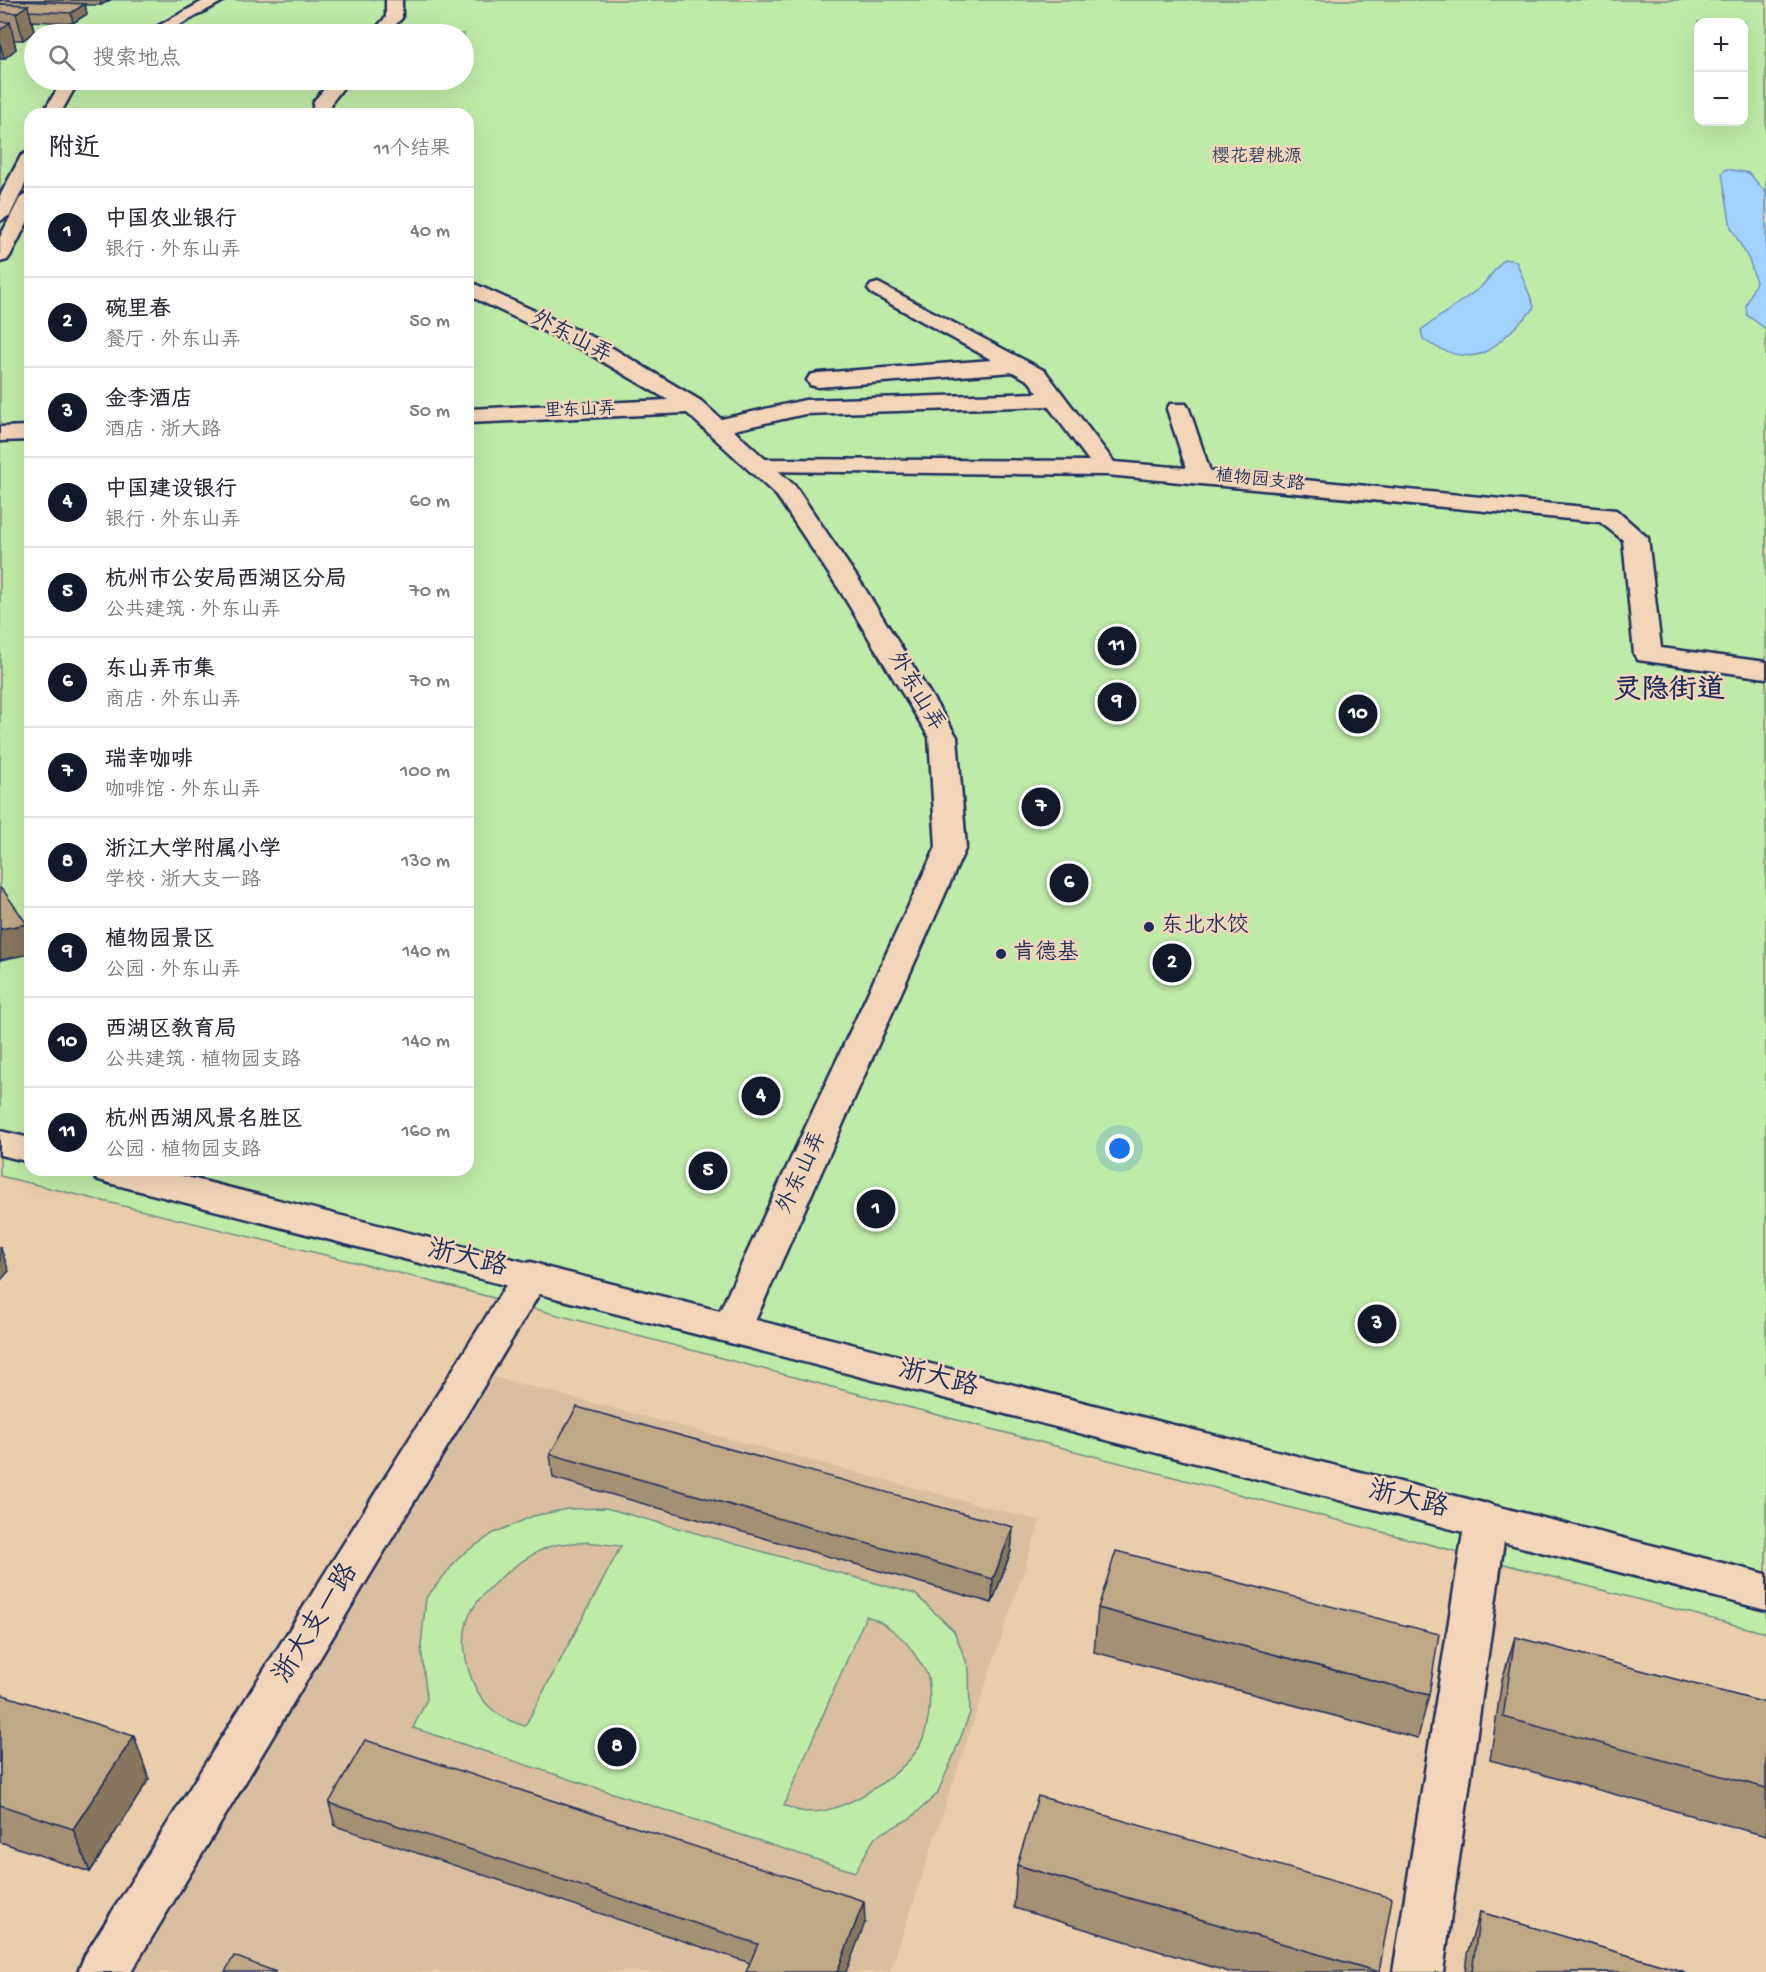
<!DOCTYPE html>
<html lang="zh">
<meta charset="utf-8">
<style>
:root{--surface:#fff;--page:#f7f7f7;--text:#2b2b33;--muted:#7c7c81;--line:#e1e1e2;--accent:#111827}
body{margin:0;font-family:"Gochi Hand","LXGW WenKai TC",sans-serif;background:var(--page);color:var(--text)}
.controls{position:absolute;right:18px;top:18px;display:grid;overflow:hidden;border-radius:12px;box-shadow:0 6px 24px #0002}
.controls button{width:54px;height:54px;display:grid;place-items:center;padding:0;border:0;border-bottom:2px solid var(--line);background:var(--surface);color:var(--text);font:30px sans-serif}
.you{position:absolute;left:1120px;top:1149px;width:21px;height:21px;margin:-15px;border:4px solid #fff;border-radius:50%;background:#1a73e8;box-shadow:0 0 0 9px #1a73e833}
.badge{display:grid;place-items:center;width:39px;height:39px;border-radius:50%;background:var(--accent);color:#fff;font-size:20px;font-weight:700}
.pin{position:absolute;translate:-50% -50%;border:3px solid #fff;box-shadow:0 2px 6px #0006}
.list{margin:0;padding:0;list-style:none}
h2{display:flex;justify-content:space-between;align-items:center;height:78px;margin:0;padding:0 24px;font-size:26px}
h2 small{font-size:20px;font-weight:400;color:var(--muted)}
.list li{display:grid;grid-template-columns:39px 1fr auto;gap:18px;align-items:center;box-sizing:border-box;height:90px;padding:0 24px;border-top:2px solid var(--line)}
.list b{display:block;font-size:22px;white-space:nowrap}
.list p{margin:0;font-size:20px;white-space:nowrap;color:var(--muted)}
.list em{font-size:20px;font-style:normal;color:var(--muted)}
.icon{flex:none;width:33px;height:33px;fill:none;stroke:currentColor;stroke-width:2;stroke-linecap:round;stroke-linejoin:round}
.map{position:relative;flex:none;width:1766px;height:1972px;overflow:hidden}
.search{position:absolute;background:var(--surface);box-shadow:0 6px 24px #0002;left:24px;top:24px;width:450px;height:66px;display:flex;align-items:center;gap:15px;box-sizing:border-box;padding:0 21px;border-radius:33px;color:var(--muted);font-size:22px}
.panel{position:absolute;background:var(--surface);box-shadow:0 6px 24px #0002;left:24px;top:108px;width:450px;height:1068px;border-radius:18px}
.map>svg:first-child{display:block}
.built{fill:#d9bf9f}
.green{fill:#bfeba8;stroke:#6d8d83;stroke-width:1.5;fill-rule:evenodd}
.water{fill:#a4d2ff;stroke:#6d91bf;stroke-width:1.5}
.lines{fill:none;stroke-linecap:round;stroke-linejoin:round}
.minor-casing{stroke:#1b2f5e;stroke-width:5}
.tertiary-casing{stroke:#1b2f5e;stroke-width:5}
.secondary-casing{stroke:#1b2f5e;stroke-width:5}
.minor{fill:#f3d5b9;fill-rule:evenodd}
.tertiary{fill:#f3d5b9;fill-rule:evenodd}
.secondary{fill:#f3d5b9;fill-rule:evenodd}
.wall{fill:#a49072;stroke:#1b2f5e;stroke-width:1.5}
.shaded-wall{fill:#86765d;stroke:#1b2f5e;stroke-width:1.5}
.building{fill:#bfa885;stroke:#1b2f5e;stroke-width:1.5}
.poi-dot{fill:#1b2f5e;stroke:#f3d5b9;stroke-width:2}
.labels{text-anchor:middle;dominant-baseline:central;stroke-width:5;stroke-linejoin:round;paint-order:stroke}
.far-park-label{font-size:18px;fill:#2b4265;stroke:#f3d5b9}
.far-street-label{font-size:18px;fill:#1b2f5e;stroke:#f3d5b9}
.street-label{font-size:22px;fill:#1b2f5e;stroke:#f3d5b9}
.poi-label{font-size:22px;fill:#1b2f5e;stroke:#f3d5b9;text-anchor:start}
.near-street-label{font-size:27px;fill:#1b2f5e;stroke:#f3d5b9}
.district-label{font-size:28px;font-weight:bold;fill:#1b2f5e;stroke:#f3d5b9}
</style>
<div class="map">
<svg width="1766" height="1972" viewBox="0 0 1766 1972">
<rect width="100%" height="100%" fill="#eacdab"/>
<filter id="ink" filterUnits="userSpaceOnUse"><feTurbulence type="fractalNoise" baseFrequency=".0167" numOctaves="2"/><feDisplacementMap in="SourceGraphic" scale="12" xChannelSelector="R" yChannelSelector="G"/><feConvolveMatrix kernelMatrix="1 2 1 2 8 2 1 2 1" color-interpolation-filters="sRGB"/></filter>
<g filter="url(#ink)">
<polygon class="built" points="494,1377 1040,1521 890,1972 130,1972"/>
<g class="green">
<path d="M0 0H1766V1633L395 1272 0 1176ZM1698 22H1744V122H1698ZM34 34H464V80H34ZM30 114H468V1170H30Z"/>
<path d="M606 1508 915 1594 954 1631 969 1669 970 1713 951 1762 937 1794 911 1818 875 1837 855 1872 413 1728 427 1699 421 1646 426 1598 460 1556 494 1533 533 1516 568 1509ZM587 1542 621 1546 525 1726C499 1719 482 1705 472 1680 465 1661 461 1642 467 1622 474 1594 528 1551 555 1545 565 1543 577 1543 587 1542ZM866 1616C884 1621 905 1638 915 1655 919 1662 927 1671 928 1678 932 1701 929 1735 915 1753 894 1781 836 1818 801 1811 795 1810 789 1807 784 1805Z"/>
</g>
<g class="water">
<polygon points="1726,169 1749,173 1766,193 1766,329 1747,315 1746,305 1756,282 1750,262 1731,227 1722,173"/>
<path d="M1504 259 1516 261 1534 306 1532 311C1518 323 1502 343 1485 352 1466 362 1438 350 1423 339L1421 330 1481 287Z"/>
</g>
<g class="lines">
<g class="minor-casing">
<g id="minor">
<polygon points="878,283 1045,371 1114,462 1186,468 1167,409 1170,404 1186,404 1189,409 1210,471 1616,510 1648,538 1661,648 1766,662 1766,678 1638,660 1634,654 1623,540 1600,522 1107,475 750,471 746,466 750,461 758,459 1089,461 1048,406 805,414 716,434 708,432 704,427 708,422 805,400 1038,393 1029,381 1013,372 818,387 810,385 807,380 810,375 818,373 992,360 871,293 868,289 871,285"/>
<polygon points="531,1262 544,1266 550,1276 131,1972 78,1972 85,1955 518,1266"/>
<polygon points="1486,1503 1501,1508 1507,1520 1443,1972 1393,1972 1465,1520 1471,1508"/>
</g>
</g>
<g class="tertiary-casing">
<g id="tertiary">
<polygon points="386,0 402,0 402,18 387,34 371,34 386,17"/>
<polygon points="332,80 349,80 332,102 330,114 312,114 314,101"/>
<polygon points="468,281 599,340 701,401 795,486 865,589 957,737 966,847 752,1328 746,1338 732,1343 718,1338 712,1328 936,847 929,737 839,589 777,496 687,413 468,423 468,409 668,400 583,350 468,295"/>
<polygon points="30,426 30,440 0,441 0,427"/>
</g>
</g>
<g class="secondary-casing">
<g id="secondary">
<polygon points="205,0 225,0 163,34 144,34"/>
<polygon points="63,80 79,80 60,114 42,114"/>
<polygon points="30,151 30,174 10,215 0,221 0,196 21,156"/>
<polygon points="30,192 30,217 10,256 7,260 0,262 0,237 20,198"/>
<polygon points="0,1131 30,1138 30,1162 0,1155"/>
<polygon points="91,1170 159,1170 1766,1574 1766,1610 109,1183 96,1179"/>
</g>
</g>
<use href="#minor" class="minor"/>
<use href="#tertiary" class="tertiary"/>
<use href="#secondary" class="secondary"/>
</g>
<g class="wall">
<polygon points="0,0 110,0 101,5 85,5 87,14 73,23 32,21 34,32 23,40 14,40 16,49 4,59 0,59"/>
<polygon points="550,1454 1013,1527 1011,1551 992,1603 553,1478"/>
<polygon points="1098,1608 1429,1695 1418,1738 1094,1652"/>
<polygon points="1515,1637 1766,1703 1766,1836 1490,1760 1502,1680"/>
<polygon points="0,1694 149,1779 90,1872 0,1842"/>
<polygon points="329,1803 865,1923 750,1963 335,1826"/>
<polygon points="1017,1865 1379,1972 1229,1972 1014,1908"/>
<polygon points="1480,1912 1685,1972 1465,1972 1467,1954"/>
</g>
<g class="shaded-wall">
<polygon points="100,0 110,0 101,5"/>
<polygon points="85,4 87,14 73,23 71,13"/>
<polygon points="28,5 34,32 23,40 16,13"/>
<polygon points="10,22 16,49 4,59 0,43 0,30"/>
<polygon points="27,924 30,934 30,954 0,960 0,929"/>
<polygon points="0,1246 9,1271 0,1281"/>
<polygon points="1013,1527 1011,1551 992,1603 993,1579"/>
<polygon points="134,1736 149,1779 90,1872 73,1829"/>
<polygon points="864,1901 865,1923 846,1972 837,1972"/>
</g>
<g class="building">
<polygon points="0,0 85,4 71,13 29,11 28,5 0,4"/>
<polygon points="0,4 28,5 16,13 0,12"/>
<polygon points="0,22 10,22 0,30"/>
<polygon points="0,888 4,891 27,924 0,929"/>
<polygon points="577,1407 1013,1527 993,1579 550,1454"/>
<polygon points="1116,1551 1439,1634 1429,1695 1098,1608"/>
<polygon points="1515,1637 1766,1703 1766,1788 1503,1717"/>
<polygon points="0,1694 134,1736 73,1829 0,1805"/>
<polygon points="365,1740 864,1901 837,1972 746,1972 758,1944 329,1803"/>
<polygon points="1038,1796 1392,1898 1379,1972 1017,1865"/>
<polygon points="1480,1912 1685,1972 1472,1972"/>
<polygon points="234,1956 276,1972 225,1972"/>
</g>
</g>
<g class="poi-dot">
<circle cx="1149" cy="927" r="6"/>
<circle cx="1001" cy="954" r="6"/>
</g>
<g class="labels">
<g class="far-park-label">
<text x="1257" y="157">樱花碧桃源</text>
</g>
<g class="far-street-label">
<text transform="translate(580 411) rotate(-2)">里东山弄</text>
<text transform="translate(1260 481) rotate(6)">植物园支路</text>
</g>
<g class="street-label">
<text transform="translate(571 338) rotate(27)">外东山弄</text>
<text transform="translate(915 692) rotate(59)">外东山弄</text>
<text transform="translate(803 1173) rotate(-65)">外东山弄</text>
</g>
<g class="poi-label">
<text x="1161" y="927">东北水饺</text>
<text x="1013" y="954">肯德基</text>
</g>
<g class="near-street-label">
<text transform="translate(467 1260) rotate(14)">浙大路</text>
<text transform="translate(938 1380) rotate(14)">浙大路</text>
<text transform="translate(1408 1501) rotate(14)">浙大路</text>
<text transform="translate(317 1624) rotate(-58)">浙大支一路</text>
</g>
<g class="district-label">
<text x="1669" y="691">灵隐街道</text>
</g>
</g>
</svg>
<div class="controls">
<button>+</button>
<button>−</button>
</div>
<div class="you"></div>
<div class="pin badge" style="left:876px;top:1209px">1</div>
<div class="pin badge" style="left:1172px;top:963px">2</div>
<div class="pin badge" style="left:1377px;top:1324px">3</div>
<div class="pin badge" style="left:761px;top:1096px">4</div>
<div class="pin badge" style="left:708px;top:1171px">5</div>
<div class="pin badge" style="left:1069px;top:883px">6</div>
<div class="pin badge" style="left:1041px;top:807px">7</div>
<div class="pin badge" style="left:617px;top:1747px">8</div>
<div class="pin badge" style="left:1117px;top:702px">9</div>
<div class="pin badge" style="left:1358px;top:714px">10</div>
<div class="pin badge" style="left:1117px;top:646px">11</div>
<div class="search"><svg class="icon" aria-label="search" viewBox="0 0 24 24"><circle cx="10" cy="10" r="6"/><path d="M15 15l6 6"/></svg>搜索地点</div>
<section class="panel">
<h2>附近<small>11个结果</small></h2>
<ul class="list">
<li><span class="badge">1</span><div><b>中国农业银行</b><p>银行 · 外东山弄</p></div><em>40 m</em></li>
<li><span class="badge">2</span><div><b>碗里春</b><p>餐厅 · 外东山弄</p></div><em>50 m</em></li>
<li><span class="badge">3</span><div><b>金李酒店</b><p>酒店 · 浙大路</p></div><em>50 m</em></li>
<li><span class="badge">4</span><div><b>中国建设银行</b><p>银行 · 外东山弄</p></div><em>60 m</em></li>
<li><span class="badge">5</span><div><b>杭州市公安局西湖区分局</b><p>公共建筑 · 外东山弄</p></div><em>70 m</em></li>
<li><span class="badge">6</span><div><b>东山弄市集</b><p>商店 · 外东山弄</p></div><em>70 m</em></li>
<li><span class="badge">7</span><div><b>瑞幸咖啡</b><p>咖啡馆 · 外东山弄</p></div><em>100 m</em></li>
<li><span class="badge">8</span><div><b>浙江大学附属小学</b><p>学校 · 浙大支一路</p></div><em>130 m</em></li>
<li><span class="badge">9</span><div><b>植物园景区</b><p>公园 · 外东山弄</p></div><em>140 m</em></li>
<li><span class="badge">10</span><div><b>西湖区教育局</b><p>公共建筑 · 植物园支路</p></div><em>140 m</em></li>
<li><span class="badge">11</span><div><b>杭州西湖风景名胜区</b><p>公园 · 植物园支路</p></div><em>160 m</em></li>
</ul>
</section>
</div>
